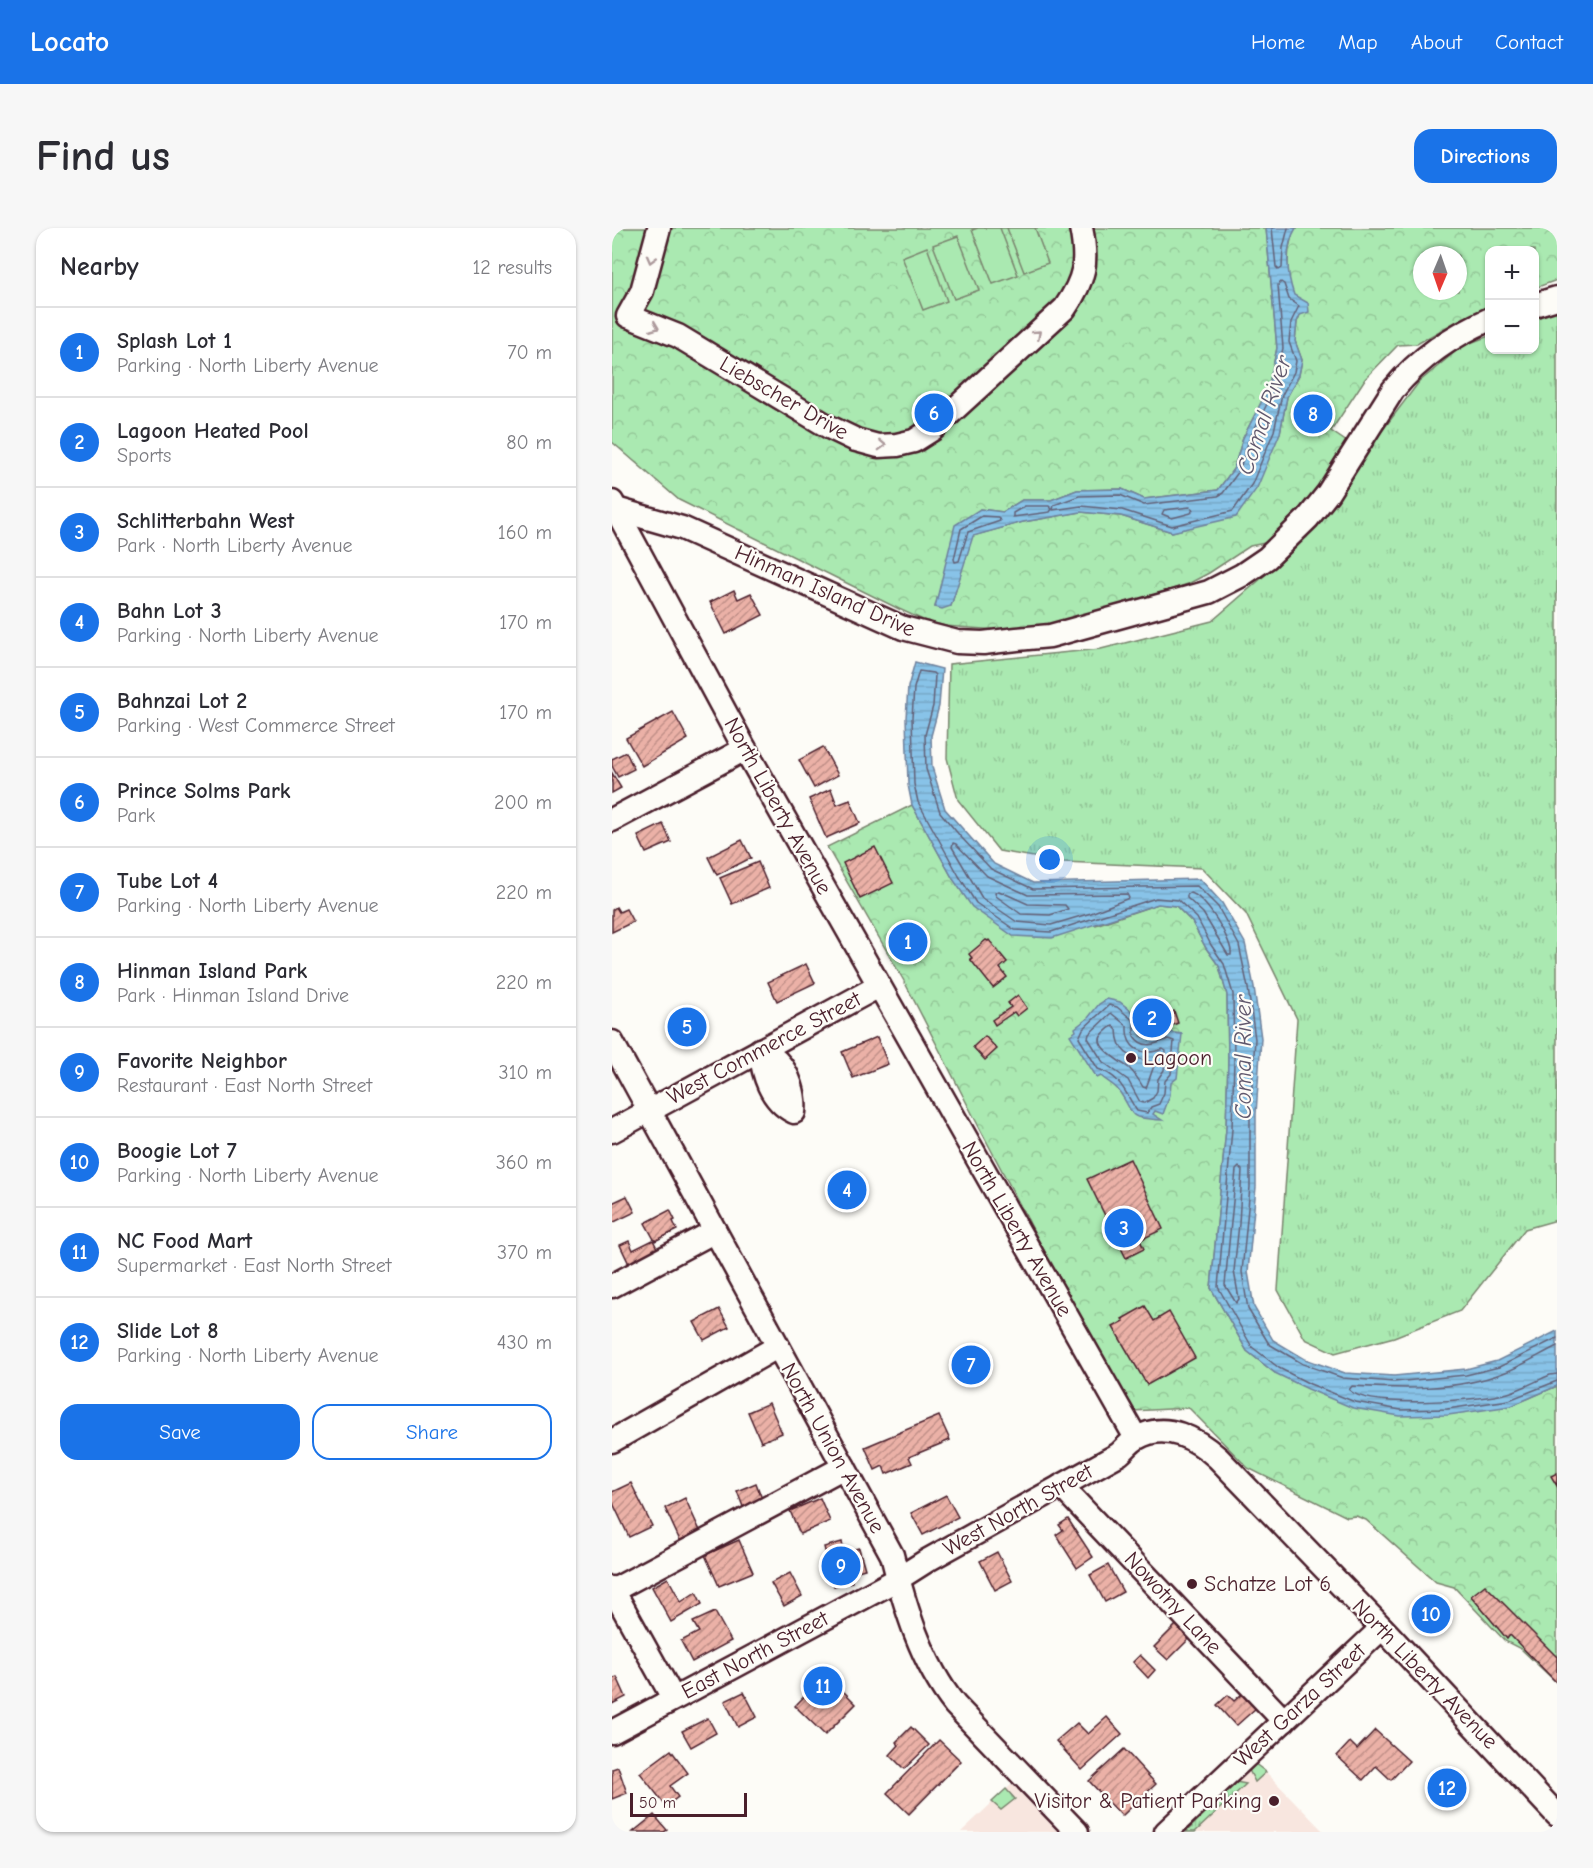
<!DOCTYPE html>
<meta charset="utf-8">
<style>
:root{--surface:#fff;--page:#f7f7f7;--text:#2b2b33;--muted:#7c7c81;--line:#e1e1e2;--accent:#1a73e8}
body{margin:0;font-family:"Comic Neue",sans-serif;background:var(--page);color:var(--text)}
.controls{position:absolute;right:18px;top:18px;display:grid;overflow:hidden;border-radius:12px;box-shadow:0 2px 4px #0004}
.controls button{width:54px;height:54px;display:grid;place-items:center;padding:0;border:0;border-bottom:2px solid var(--line);background:var(--surface);color:var(--text);font:30px sans-serif}
.compass{position:absolute;left:801px;top:18px;width:54px;height:54px;border-radius:50%;background:var(--surface);box-shadow:0 2px 4px #0004;rotate:182deg}
.scale{position:absolute;left:18px;bottom:15px;width:117px;box-sizing:border-box;padding-left:6px;border:3px solid #4a1f2b;border-top:0;font-size:16px;line-height:21px;white-space:nowrap;color:#4a1f2b;-webkit-text-stroke:4px #fdfcf7;paint-order:stroke}
.you{position:absolute;left:438px;top:632px;width:21px;height:21px;margin:-15px;border:4px solid #fff;border-radius:50%;background:#1a73e8;box-shadow:0 0 0 9px #1a73e833}
.badge{display:grid;place-items:center;width:39px;height:39px;border-radius:50%;background:var(--accent);color:#fff;font-size:20px;font-weight:700}
.pin{position:absolute;translate:-50% -50%;border:3px solid #fff;box-shadow:0 2px 6px #0006}
.list{margin:0;padding:0;list-style:none}
h2{display:flex;justify-content:space-between;align-items:center;height:78px;margin:0;padding:0 24px;font-size:26px}
h2 small{font-size:20px;font-weight:400;color:var(--muted)}
.list li{display:grid;grid-template-columns:39px 1fr auto;gap:18px;align-items:center;box-sizing:border-box;height:90px;padding:0 24px;border-top:2px solid var(--line)}
.list b{display:block;font-size:22px;white-space:nowrap}
.list p{margin:0;font-size:20px;white-space:nowrap;color:var(--muted)}
.list em{font-size:20px;font-style:normal;color:var(--muted)}
.actions{display:flex;gap:12px;padding:18px 24px}
.actions a{flex:1;padding:14px 0;border:2px solid var(--accent);border-radius:18px;text-align:center;font-size:21px;color:var(--accent)}
.actions .main{background:var(--accent);color:#fff}
.map{position:relative;flex:none;width:945px;height:1604px;overflow:hidden;border-radius:18px}
header{display:flex;align-items:center;gap:36px;box-sizing:border-box;height:84px;padding:0 30px;background:var(--accent);color:#fff}
header strong{font-size:28px}
nav{display:flex;gap:33px;margin-inline-start:auto;font-size:21px}
.intro{display:flex;align-items:center;justify-content:space-between;box-sizing:border-box;height:144px;padding:0 36px}
h1{margin:0;font-size:42px}
.button{padding:15px 27px;border-radius:18px;background:var(--accent);color:#fff;font-size:21px;font-weight:700}
main{display:flex;gap:36px;padding:0 36px}
aside{flex:1;background:var(--surface);border-radius:18px;box-shadow:0 2px 4px #0004}
.map>svg:first-child{display:block}
.built{fill:#f8e6df}
.grass{fill:url(#grass-tufts);stroke:#7a846e;stroke-width:1.5}
.park{fill:url(#park-crowns);stroke:#7a846e;stroke-width:1.5;fill-rule:evenodd}
.pitch{fill:#aae9b1;stroke:#7a846e;stroke-width:1.5}
.water{fill:url(#water-rules);stroke:#6f819c;stroke-width:1.5}
.lines{fill:none;stroke-linecap:round;stroke-linejoin:round}
.shore{stroke:#636177;stroke-width:1.5}
.building{fill:url(#building-hatch);stroke:#4a1f2b;stroke-width:1.5}
.minor-casing{stroke:#4a1f2b;stroke-width:27}
.minor{stroke:#fdfcf7;stroke-width:22}
.oneway{stroke:#ac999b}
.poi-dot{fill:#4a1f2b;stroke:#fdfcf7;stroke-width:2}
.labels{text-anchor:middle;dominant-baseline:central;stroke-width:4.5;stroke-linejoin:round;paint-order:stroke}
.street-label{font-size:22px;fill:#4a1f2b;stroke:#fdfcf7}
.poi-label{font-size:22px;fill:#4a1f2b;stroke:#fdfcf7;text-anchor:start}
.water-label{font-size:24px;font-style:italic;fill:#60586d;stroke:#fdfcf7}
</style>
<header>
<strong>Locato</strong>
<nav><a>Home</a><a>Map</a><a>About</a><a>Contact</a></nav>
</header>
<div class="intro"><h1>Find us</h1><a class="button">Directions</a></div>
<main>
<aside>
<h2>Nearby<small>12 results</small></h2>
<ul class="list">
<li><span class="badge">1</span><div><b>Splash Lot 1</b><p>Parking · North Liberty Avenue</p></div><em>70 m</em></li>
<li><span class="badge">2</span><div><b>Lagoon Heated Pool</b><p>Sports</p></div><em>80 m</em></li>
<li><span class="badge">3</span><div><b>Schlitterbahn West</b><p>Park · North Liberty Avenue</p></div><em>160 m</em></li>
<li><span class="badge">4</span><div><b>Bahn Lot 3</b><p>Parking · North Liberty Avenue</p></div><em>170 m</em></li>
<li><span class="badge">5</span><div><b>Bahnzai Lot 2</b><p>Parking · West Commerce Street</p></div><em>170 m</em></li>
<li><span class="badge">6</span><div><b>Prince Solms Park</b><p>Park</p></div><em>200 m</em></li>
<li><span class="badge">7</span><div><b>Tube Lot 4</b><p>Parking · North Liberty Avenue</p></div><em>220 m</em></li>
<li><span class="badge">8</span><div><b>Hinman Island Park</b><p>Park · Hinman Island Drive</p></div><em>220 m</em></li>
<li><span class="badge">9</span><div><b>Favorite Neighbor</b><p>Restaurant · East North Street</p></div><em>310 m</em></li>
<li><span class="badge">10</span><div><b>Boogie Lot 7</b><p>Parking · North Liberty Avenue</p></div><em>360 m</em></li>
<li><span class="badge">11</span><div><b>NC Food Mart</b><p>Supermarket · East North Street</p></div><em>370 m</em></li>
<li><span class="badge">12</span><div><b>Slide Lot 8</b><p>Parking · North Liberty Avenue</p></div><em>430 m</em></li>
</ul>
<div class="actions"><a class="main">Save</a><a>Share</a></div>
</aside>
<div class="map">
<svg width="945" height="1604" viewBox="0 0 945 1604">
<defs>
<pattern id="grass-tufts" width="24" height="20" patternUnits="userSpaceOnUse" patternTransform="scale(1.5)"><rect width="24" height="20" fill="#aae9b1"/><path d="M3 7l-1-3M5 7V3M7 7l1-3M15 17l-1-3M17 17v-4M19 17l1-3" fill="none" stroke="#94c798"/></pattern>
<pattern id="park-crowns" width="20" height="18" patternUnits="userSpaceOnUse" patternTransform="scale(1.5)"><rect width="20" height="18" fill="#aae9b1"/><path d="M2 6a3 3 0 1 1 6 0M12 15a3 3 0 1 1 6 0" fill="none" stroke="#94c798"/></pattern>
<pattern id="water-rules" width="6" height="5" patternUnits="userSpaceOnUse" patternTransform="scale(1.5)"><rect width="6" height="5" fill="#88c3e8"/><path d="M0 2.5h6" fill="none" stroke="#77a7c7"/></pattern>
<pattern id="building-hatch" width="6" height="6" patternUnits="userSpaceOnUse" patternTransform="scale(1.5)"><rect width="6" height="6" fill="#ebb1a7"/><path d="M-1 1l2-2M0 6l6-6M5 7l2-2" fill="none" stroke="#c08f88"/></pattern>
</defs>
<rect width="100%" height="100%" fill="#fdfcf7"/>
<filter id="ink" filterUnits="userSpaceOnUse"><feTurbulence type="fractalNoise" baseFrequency=".0167" numOctaves="2"/><feDisplacementMap in="SourceGraphic" scale="12" xChannelSelector="R" yChannelSelector="G"/><feConvolveMatrix kernelMatrix="1 2 1 2 8 2 1 2 1" color-interpolation-filters="sRGB"/></filter>
<g filter="url(#ink)">
<g class="built">
<polygon points="642,1535 654,1544 712,1604 574,1604 637,1542"/>
<polygon points="400,1556 446,1604 349,1604"/>
</g>
<g class="grass">
<polygon points="945,82 945,992 913,1001 848,1083 782,1109 723,1125 693,1111 666,1062 685,791 634,686 590,640 451,634 387,623 346,572 335,530 337,436 489,421 600,393 675,328 725,273 767,207 807,154 850,118 877,108 878,122 922,122 923,91"/>
<polygon points="642,1535 654,1544 643,1554 637,1542"/>
<polygon points="624,1554 634,1556 583,1604 574,1604"/>
<polygon points="394,1561 403,1571 389,1582 380,1574"/>
</g>
<g class="park">
<path d="M0 0H654L665 120 656 161 631 210 622 240 606 262 532 271 510 261 465 262 439 272H410L391 284 368 281 332 347 323 379 339 378 360 308 411 294 469 284 509 288 560 304 582 298 668 205 675 169 687 147 690 132 683 113 685 94 688 87 675 47 677 20 681 3 684 0H945V52L923 60 922 22H878L877 79 845 93 805 116 786 117 753 151 719 203 735 214 734 219 689 282 658 314 638 318 597 345 576 356 449 396 385 402 333 398 311 392 287 381 67 272 0 214ZM810 27H846V63H810Z"/>
<polygon points="300,577 341,651 484,697 546,676 564,678 580,694 594,720 607,738 615,767 616,832 614,901 599,1060 635,1123 663,1145 899,1178 945,1158 945,1455 909,1421 893,1413 842,1359 824,1354 754,1292 744,1288 735,1289 636,1240 577,1180 520,1183 486,1125 368,901 292,753 215,619"/>
</g>
<g class="pitch">
<polygon points="366,0 388,0 406,47 381,56 360,2"/>
<polygon points="395,0 423,0 436,35 412,44"/>
<polygon points="346,8 367,62 342,71 321,17"/>
<polygon points="315,19 335,73 311,82 290,29"/>
</g>
<g class="water">
<path d="M654 0H684C672 19 675 47 682 67L696 75 697 84 688 87 685 94 683 113 690 132 687 147 675 169 668 205 645 260 624 289 560 304 509 288 469 284 411 294 361 308 339 378 330 381 323 379 343 297 368 281 391 284 410 272H439L465 262 510 261 532 271 606 262 622 240 631 210 656 161 665 120Z"/>
<polygon points="303,434 330,441 327,478 319,508 320,539 333,581 382,636 421,655 588,651 610,675 633,715 642,759 649,810 644,886 644,959 636,1044 642,1079 661,1112 693,1131 733,1145 782,1148 854,1141 885,1133 945,1103 945,1158 899,1178 836,1187 788,1188 741,1180 696,1161 663,1145 635,1123 599,1060 614,901 616,832 615,767 607,738 594,720 580,694 564,678 546,676 440,710 401,708 360,679 341,651 300,577 296,557 294,490 296,459"/>
<path d="M495 771 508 774 528 790 529 808 539 812 556 804 570 806 565 850 559 855 558 867 551 886 543 883 541 886 550 892C512 889 526 890 507 863 502 856 495 854 489 848L485 850 458 807 464 803 463 800 476 790 487 776Z"/>
<polygon points="548,774 555,778 557,785 547,790 549,802 537,806 534,803 534,791 531,784 537,778"/>
</g>
<g class="lines">
<g class="shore">
<polyline points="660,0 664,39 667,42 670,40 671,20 676,0"/>
<polygon points="669,54 672,56 677,71 687,78 679,94 677,114 684,133 682,144 670,167 662,203 640,256 621,283 560,298 510,282 469,278 441,282 442,277 467,268 508,267 532,277 606,268 611,265 627,243 637,212 662,162 671,120 666,57"/>
<polygon points="413,278 437,278 440,281 438,284 401,289 401,285"/>
<polygon points="578,279 581,281 579,285 560,290 550,286 552,282"/>
<polygon points="370,288 386,289 388,293 356,304 347,333 343,334 342,331 349,301"/>
<polygon points="341,615 344,616 375,648 416,667 515,666 517,670 479,685 439,697 405,694 370,670 340,619"/>
<polygon points="387,663 416,676 453,677 456,681 438,687 409,686 384,668 383,665"/>
<path d="M578 665C592 666 622 715 619 727H616L591 685 575 670V667Z"/>
<path d="M497 777 505 779 522 793V808C531 822 544 816 556 811L562 813 559 846 553 853 552 865 547 876 539 879 535 885 525 883C514 866 508 847 486 841L467 810 471 801Z"/>
<path d="M499 785 515 798C514 821 530 829 551 821L554 823 552 842 546 851 545 863 541 870 532 875 528 874 516 852 491 834 476 810 477 806Z"/>
<path d="M501 798 505 802C506 830 523 829 543 835L534 860 531 859C527 852 523 846 517 840 509 834 480 818 490 807 494 803 496 800 501 798Z"/>
<polygon points="627,939 630,942 627,996 622,1043 627,1071 624,1075 613,1057 624,942"/>
<polyline points="945,1110 887,1139 854,1147 782,1154 731,1150 691,1136 657,1116 636,1081 630,1044 638,959 638,886 643,811 636,760 627,717 606,679 585,658 421,661 379,641 348,608 328,584 314,541 313,507 321,478 323,447 321,445 307,443 302,460 300,490 302,556 306,574 347,648 364,675 403,702 439,704 544,670 566,672 585,690 599,717 612,736 621,766 622,832 620,901 606,1059 640,1119 667,1140 698,1156 743,1174 789,1182 835,1181 897,1172 945,1153"/>
<path d="M945 1118C927 1127 910 1138 891 1145 844 1163 789 1161 740 1158L737 1162C757 1181 868 1173 896 1165 910 1161 924 1153 938 1147L945 1146"/>
</g>
</g>
<g class="building">
<polygon points="122,362 126,371 139,365 151,387 114,406 98,374"/>
<polygon points="61,484 76,511 30,538 14,510"/>
<polygon points="211,519 226,547 202,560 187,532"/>
<polygon points="14,524 22,541 6,549 0,538 0,531"/>
<polygon points="0,545 9,560 0,565"/>
<polygon points="219,561 225,577 238,572 248,595 214,610 197,571"/>
<polygon points="51,596 59,614 34,625 26,608"/>
<polygon points="130,612 139,630 105,647 96,629"/>
<polygon points="263,619 281,655 248,671 231,635"/>
<polygon points="146,634 157,660 120,676 108,650"/>
<polygon points="4,679 7,684 14,681 21,694 0,704 0,682"/>
<polygon points="374,712 376,713 377,712 395,734 388,740 395,749 381,760 358,731 360,730 357,726"/>
<polygon points="194,736 203,755 165,773 156,754"/>
<polygon points="406,767 415,780 405,788 402,784 383,797 380,792 399,779 396,775"/>
<polygon points="562,783 566,795 549,802 547,795 549,788"/>
<polygon points="373,808 385,821 373,832 361,819"/>
<polygon points="265,809 276,836 241,850 230,824"/>
<polygon points="518,931 551,1001 528,1012 532,1021 514,1030 475,951"/>
<polygon points="15,968 23,984 0,995 0,975"/>
<polygon points="58,982 63,992 61,993 65,1002 43,1013 33,995"/>
<polygon points="41,1012 47,1024 18,1038 8,1017 17,1013 21,1022"/>
<polygon points="533,1078 542,1093 557,1084 583,1130 535,1157 501,1099 512,1093 510,1091"/>
<polygon points="107,1081 117,1099 92,1112 82,1094"/>
<polygon points="157,1175 170,1205 149,1214 136,1184"/>
<polygon points="327,1188 338,1212 297,1229 300,1235 274,1246 271,1238 263,1242 253,1219"/>
<polygon points="945,1245 945,1258 939,1248"/>
<polygon points="19,1255 40,1298 17,1309 0,1273 0,1264"/>
<polygon points="144,1255 152,1276 133,1284 125,1263"/>
<polygon points="334,1267 346,1289 311,1307 299,1285"/>
<polygon points="73,1270 90,1307 70,1317 53,1280"/>
<polygon points="208,1270 218,1293 188,1306 178,1283"/>
<polygon points="456,1291 481,1329 465,1340 444,1307 451,1302 447,1297"/>
<polygon points="127,1312 141,1344 107,1358 93,1327"/>
<polygon points="230,1314 232,1324 247,1320 253,1341 238,1345 240,1354 222,1358 212,1319"/>
<polygon points="385,1324 400,1353 383,1362 368,1333"/>
<polygon points="496,1337 511,1364 493,1374 478,1347"/>
<polygon points="178,1345 190,1368 172,1378 159,1355"/>
<polygon points="56,1350 69,1374 84,1364 90,1376 59,1394 40,1359"/>
<polygon points="873,1357 945,1429 945,1455 898,1407 895,1411 859,1368"/>
<polygon points="103,1384 119,1413 80,1434 69,1413 87,1404 81,1394"/>
<polygon points="565,1396 579,1409 556,1432 542,1419"/>
<polygon points="528,1427 543,1442 536,1450 521,1434"/>
<polygon points="214,1446 244,1476 213,1507 183,1478"/>
<polygon points="5,1449 14,1469 0,1476 0,1451"/>
<polygon points="132,1464 145,1489 126,1499 113,1473"/>
<polygon points="631,1465 644,1480 624,1498 605,1477 616,1467 622,1473"/>
<polygon points="495,1489 510,1506 470,1542 444,1513 465,1495 476,1506"/>
<polygon points="96,1490 104,1505 79,1519 70,1503"/>
<polygon points="299,1499 317,1517 292,1541 278,1527 287,1517 284,1514"/>
<polygon points="763,1502 797,1533 779,1552 764,1538 751,1552 725,1528 738,1514 745,1521"/>
<polygon points="327,1512 349,1533 297,1586 275,1565"/>
<polygon points="512,1521 544,1556 510,1588 477,1553"/>
<polygon points="59,1522 76,1545 58,1558 66,1569 54,1578 28,1545"/>
<polygon points="6,1539 15,1565 0,1571 0,1541"/>
<polygon points="42,1587 55,1602 52,1604 21,1604"/>
</g>
<g class="lines">
<g class="minor-casing">
<g id="minor">
<path d="M47 0 30 63 16 88 66 108 217 199 244 212 266 218 285 217 302 213 321 201 453 80C473 51 476 34 469 0"/>
<polyline points="922,77 945,70"/>
<polyline points="0,274 133,521 524,1210"/>
<path d="M4 281 70 300 291 400 345 414 371 415 405 411 438 408 597 364 630 347 655 330 696 290 716 265 781 162C808 129 840 108 878 91"/>
<polyline points="0,592 133,521"/>
<path d="M0 814 280 1327C293 1379 309 1434 343 1477L465 1604"/>
<path d="M148 822C154 825 161 829 165 833 177 845 184 868 182 884 158 872 151 846 148 822Z"/>
<polyline points="0,903 267,758"/>
<polyline points="0,1058 103,1003"/>
<polyline points="0,1213 165,1119"/>
<polyline points="449,1258 672,1493"/>
<polyline points="0,1360 61,1470"/>
<polyline points="0,1363 232,1239"/>
<path d="M0 1504 286 1351 316 1332 507 1226C513 1221 518 1214 525 1210 554 1193 585 1211 606 1230L775 1405 945 1587"/>
<polyline points="554,1604 770,1400"/>
</g>
</g>
<use href="#minor" class="minor"/>
</g>
<defs><path id="oneway-chevron" d="M-2-3.5L2.5 0L-2 3.5" fill="none" stroke-width="1.6" stroke-linecap="round" stroke-linejoin="round" transform="scale(1.5)"/></defs>
<g class="oneway">
<use href="#oneway-chevron" transform="translate(39 31) rotate(105)"/>
<use href="#oneway-chevron" transform="translate(43 99) rotate(22)"/>
<use href="#oneway-chevron" transform="translate(425 106) rotate(-42)"/>
<use href="#oneway-chevron" transform="translate(270 217) rotate(2)"/>
</g>
</g>
<g class="poi-dot">
<circle cx="519" cy="830" r="6"/>
<circle cx="580" cy="1356" r="6"/>
<circle cx="662" cy="1573" r="6"/>
</g>
<g class="labels">
<g class="street-label">
<text transform="translate(172 170) rotate(30)">Liebscher Drive</text>
<text transform="translate(213 363) rotate(24)">Hinman Island Drive</text>
<text transform="translate(166 578) rotate(61)">North Liberty Avenue</text>
<text transform="translate(152 820) rotate(-28)">West Commerce Street</text>
<text transform="translate(405 1001) rotate(60)">North Liberty Avenue</text>
<text transform="translate(221 1220) rotate(61)">North Union Avenue</text>
<text transform="translate(406 1282) rotate(-29)">West North Street</text>
<text transform="translate(561 1375) rotate(47)">Nowotny Lane</text>
<text transform="translate(143 1427) rotate(-28)">East North Street</text>
<text transform="translate(813 1446) rotate(46)">North Liberty Avenue</text>
<text transform="translate(688 1477) rotate(-43)">West Garza Street</text>
</g>
<g class="poi-label">
<text x="531" y="830">Lagoon</text>
<text x="592" y="1356">Schatze Lot 6</text>
<text x="650" y="1573" text-anchor="end">Visitor &amp; Patient Parking</text>
</g>
<g class="water-label">
<text transform="translate(652 187) rotate(-71)">Comal River</text>
<text transform="translate(631 829) rotate(-90)">Comal River</text>
</g>
</g>
</svg>
<div class="controls">
<button>+</button>
<button>−</button>
</div>
<svg class="compass" viewBox="-18 -18 36 36"><path d="M0-13l5 13h-10z" fill="#e53935"/><path d="M0 13l5-13h-10z" fill="#7c7c81"/></svg>
<div class="scale">50 m</div>
<div class="you"></div>
<div class="pin badge" style="left:296px;top:714px">1</div>
<div class="pin badge" style="left:540px;top:790px">2</div>
<div class="pin badge" style="left:512px;top:1000px">3</div>
<div class="pin badge" style="left:235px;top:962px">4</div>
<div class="pin badge" style="left:75px;top:799px">5</div>
<div class="pin badge" style="left:322px;top:185px">6</div>
<div class="pin badge" style="left:359px;top:1137px">7</div>
<div class="pin badge" style="left:701px;top:186px">8</div>
<div class="pin badge" style="left:229px;top:1338px">9</div>
<div class="pin badge" style="left:819px;top:1386px">10</div>
<div class="pin badge" style="left:211px;top:1458px">11</div>
<div class="pin badge" style="left:835px;top:1560px">12</div>
</div>
</main>
